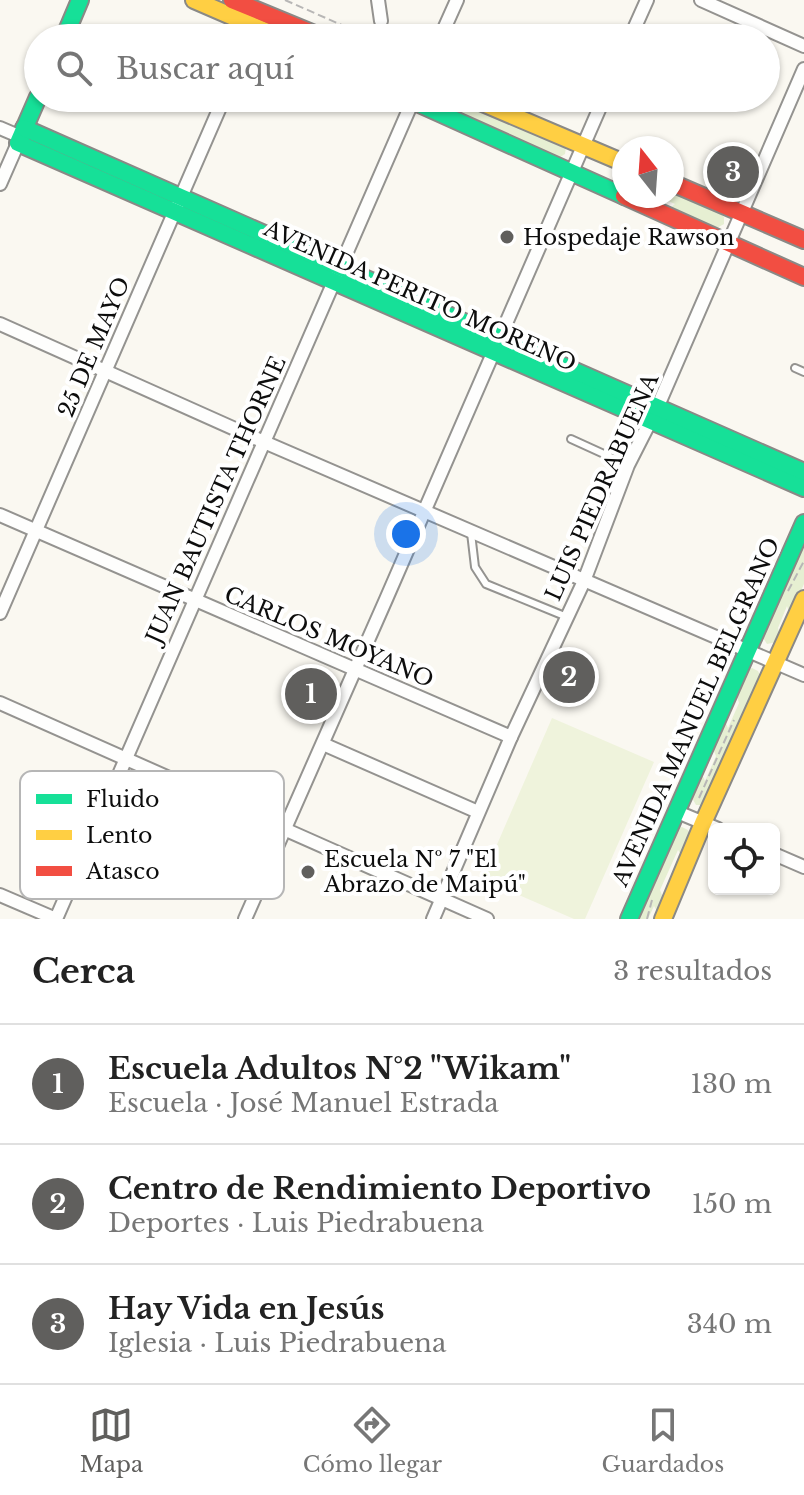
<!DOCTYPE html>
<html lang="es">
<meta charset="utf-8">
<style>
:root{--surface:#fff;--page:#f6f6f6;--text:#222;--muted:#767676;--line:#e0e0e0;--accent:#605f5d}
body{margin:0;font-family:"Libre Baskerville",serif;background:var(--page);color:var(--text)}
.controls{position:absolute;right:24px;bottom:24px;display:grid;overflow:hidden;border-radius:12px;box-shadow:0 2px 6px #0004}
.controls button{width:72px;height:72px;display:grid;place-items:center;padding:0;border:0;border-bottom:2px solid var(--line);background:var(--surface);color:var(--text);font:40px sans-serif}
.compass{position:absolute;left:612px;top:136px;width:72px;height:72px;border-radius:50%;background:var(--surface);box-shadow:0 2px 6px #0004;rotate:343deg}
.you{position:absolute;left:406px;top:534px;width:28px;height:28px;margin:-20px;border:6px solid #fff;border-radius:50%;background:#1a73e8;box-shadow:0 0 0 12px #1a73e833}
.badge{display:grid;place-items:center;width:52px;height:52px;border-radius:50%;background:var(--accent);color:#fff;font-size:26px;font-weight:700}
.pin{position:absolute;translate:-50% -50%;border:4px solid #fff;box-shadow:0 2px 8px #0006}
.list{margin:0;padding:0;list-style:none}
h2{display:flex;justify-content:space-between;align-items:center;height:104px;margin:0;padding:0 32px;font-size:34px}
h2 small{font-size:26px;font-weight:400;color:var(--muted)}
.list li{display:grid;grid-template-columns:52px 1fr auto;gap:24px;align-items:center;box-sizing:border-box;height:120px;padding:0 32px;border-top:2px solid var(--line)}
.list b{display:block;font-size:30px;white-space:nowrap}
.list p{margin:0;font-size:26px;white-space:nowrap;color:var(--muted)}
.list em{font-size:26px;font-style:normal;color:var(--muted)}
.icon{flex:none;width:44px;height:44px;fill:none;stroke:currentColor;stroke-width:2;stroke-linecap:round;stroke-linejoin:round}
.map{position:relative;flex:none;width:804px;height:919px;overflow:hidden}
.search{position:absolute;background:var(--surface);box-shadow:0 2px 6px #0004;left:24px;right:24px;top:24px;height:88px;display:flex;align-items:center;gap:20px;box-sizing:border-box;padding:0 28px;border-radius:44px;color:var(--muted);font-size:30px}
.sheet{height:464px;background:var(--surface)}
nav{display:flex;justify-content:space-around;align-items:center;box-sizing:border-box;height:112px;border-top:2px solid var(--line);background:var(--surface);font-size:22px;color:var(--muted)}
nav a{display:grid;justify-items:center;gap:4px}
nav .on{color:var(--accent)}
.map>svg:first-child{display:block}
.green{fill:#e6efd2}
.pitch{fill:#eff3dc}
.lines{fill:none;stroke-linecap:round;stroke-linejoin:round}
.lane-casing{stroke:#949390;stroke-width:10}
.street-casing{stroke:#949390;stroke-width:16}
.fast-casing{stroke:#8a8986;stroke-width:20}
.slow-casing{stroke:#8a8986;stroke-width:20}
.jam-casing{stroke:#8a8986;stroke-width:20}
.path{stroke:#b8b7b6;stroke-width:2;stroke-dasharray:8 4;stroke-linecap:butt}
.lane{stroke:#fefefd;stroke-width:6}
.street{stroke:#fefefd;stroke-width:12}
.fast{stroke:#16e098;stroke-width:16}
.slow{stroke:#ffcf43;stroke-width:16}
.jam{stroke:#f24e42;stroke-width:16}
.poi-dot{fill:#605f5d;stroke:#fff;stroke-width:3}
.labels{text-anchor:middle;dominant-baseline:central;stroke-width:8;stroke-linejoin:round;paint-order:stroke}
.poi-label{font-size:22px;fill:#0d0d0d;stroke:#fff;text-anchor:start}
.street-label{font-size:22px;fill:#0d0d0d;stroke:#fff}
.key{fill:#fff;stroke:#b6b6b6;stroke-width:2}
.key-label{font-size:22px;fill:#0d0d0d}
</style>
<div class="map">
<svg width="804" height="919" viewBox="0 0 804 919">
<rect width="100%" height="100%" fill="#faf8f1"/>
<g class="green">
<polygon points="431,98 459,98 561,142 566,147 565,154 557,159 431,102"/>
<polygon points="672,191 719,213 724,217 724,224 715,229 669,209 675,204 657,196 672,196"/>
<polygon points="804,541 804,584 790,615 787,606 778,628 780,636 777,642 767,644 762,636"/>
<polygon points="752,668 758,671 761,677 703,805 696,805 691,796 701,772 705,781 716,756 712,746 724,719 728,728 739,703 736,693 746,671"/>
<polygon points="682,827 688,830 691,836 683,858 678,850 660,890 664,900 659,915 654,906 648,919 636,919 676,829"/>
</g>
<polygon class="pitch" points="552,718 654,762 585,919 574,919 482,879"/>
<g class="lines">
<g class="lane-casing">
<g id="lane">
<polyline points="795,368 804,372"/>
<polyline points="571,439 628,465"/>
<polyline points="471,533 475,567 486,584 567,617"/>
</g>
</g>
<g class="street-casing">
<g id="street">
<polyline points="378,0 381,21"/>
<polyline points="701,0 804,46"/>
<polyline points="440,38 457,0"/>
<polyline points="630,38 647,0"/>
<polyline points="0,128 21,137"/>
<polyline points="0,184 18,143"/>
<polyline points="0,324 264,442 804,675"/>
<polyline points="0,515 511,737"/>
<polyline points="0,613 224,98"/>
<polyline points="0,703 487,919"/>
<polyline points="323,744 478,812"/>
<polyline points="675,811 718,829"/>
<polyline points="774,854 804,867"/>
<polyline points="0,895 56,919"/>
<polyline points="56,919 414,98"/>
<path d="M245 919C366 646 486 372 604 98"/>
<polyline points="433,919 511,737 584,581 628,465 657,408 804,69"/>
</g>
</g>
<g class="fast-casing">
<g id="fast">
<polyline points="64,38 80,0"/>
<polyline points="38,97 18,143 804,488"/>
<polyline points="406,98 624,196"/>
<polyline points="24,128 804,472"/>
<polyline points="629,919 804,523"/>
</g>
</g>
<g class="slow-casing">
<g id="slow">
<polyline points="194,0 282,38"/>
<polyline points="471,98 624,163"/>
<polyline points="663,919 703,823 804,599"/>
</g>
</g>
<g class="jam-casing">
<g id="jam">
<polyline points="232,0 324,38"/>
<polyline points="672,183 804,240"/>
<polyline points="624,196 804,277"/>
</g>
</g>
<g class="path">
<polyline points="285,0 371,38"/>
<polyline points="788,591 804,561"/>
<polyline points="699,798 734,720"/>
<polyline points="647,919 652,900"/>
</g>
<use href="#lane" class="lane"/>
<use href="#street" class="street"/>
<use href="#fast" class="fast"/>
<use href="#slow" class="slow"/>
<use href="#jam" class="jam"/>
</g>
<g class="poi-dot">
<circle cx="507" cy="237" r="8"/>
<circle cx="308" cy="872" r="8"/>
</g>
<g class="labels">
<g class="poi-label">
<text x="523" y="237">Hospedaje Rawson</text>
<text x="324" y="859">Escuela Nº 7 "El<tspan x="324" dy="25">Abrazo de Maipú"</tspan></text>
</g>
<g class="street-label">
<text transform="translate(420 296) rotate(24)">AVENIDA PERITO MORENO</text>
<text transform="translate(94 347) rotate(-67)">25 DE MAYO</text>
<text transform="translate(602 487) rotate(-66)">LUIS PIEDRABUENA</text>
<text transform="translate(216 500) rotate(-66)">JUAN BAUTISTA THORNE</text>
<text transform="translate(329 637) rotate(23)">CARLOS MOYANO</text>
<text transform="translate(696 712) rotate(-66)">AVENIDA MANUEL BELGRANO</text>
</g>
</g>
<rect x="20" y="771" width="264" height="128" rx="12" class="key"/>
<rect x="36" y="794" width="36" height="10" fill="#16e098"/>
<rect x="36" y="830" width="36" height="10" fill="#ffcf43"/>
<rect x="36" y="866" width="36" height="10" fill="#f24e42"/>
<g class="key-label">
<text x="86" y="807">Fluido</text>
<text x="86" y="843">Lento</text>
<text x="86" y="879">Atasco</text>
</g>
</svg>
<div class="controls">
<button><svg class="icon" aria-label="locate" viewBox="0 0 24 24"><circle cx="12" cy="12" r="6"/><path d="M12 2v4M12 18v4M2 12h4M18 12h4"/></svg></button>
</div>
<svg class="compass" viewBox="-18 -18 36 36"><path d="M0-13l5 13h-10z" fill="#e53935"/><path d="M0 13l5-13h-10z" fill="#767676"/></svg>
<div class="you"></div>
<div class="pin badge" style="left:311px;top:694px">1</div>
<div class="pin badge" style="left:569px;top:677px">2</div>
<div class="pin badge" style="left:733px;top:172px">3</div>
<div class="search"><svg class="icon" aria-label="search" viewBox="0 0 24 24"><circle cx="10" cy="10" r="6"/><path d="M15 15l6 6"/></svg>Buscar aquí</div>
</div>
<section class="sheet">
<h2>Cerca<small>3 resultados</small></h2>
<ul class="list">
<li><span class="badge">1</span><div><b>Escuela Adultos N°2 &quot;Wikam&quot;</b><p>Escuela · José Manuel Estrada</p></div><em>130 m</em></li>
<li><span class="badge">2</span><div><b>Centro de Rendimiento Deportivo</b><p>Deportes · Luis Piedrabuena</p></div><em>150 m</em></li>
<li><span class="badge">3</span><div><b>Hay Vida en Jesús</b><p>Iglesia · Luis Piedrabuena</p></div><em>340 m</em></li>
</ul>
</section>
<nav>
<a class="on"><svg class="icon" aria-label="map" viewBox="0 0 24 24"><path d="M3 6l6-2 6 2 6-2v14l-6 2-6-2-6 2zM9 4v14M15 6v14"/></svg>Mapa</a>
<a><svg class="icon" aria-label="directions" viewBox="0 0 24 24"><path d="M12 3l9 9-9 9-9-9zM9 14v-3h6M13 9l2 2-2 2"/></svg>Cómo llegar</a>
<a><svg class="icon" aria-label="saved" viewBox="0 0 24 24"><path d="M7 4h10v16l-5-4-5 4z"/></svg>Guardados</a>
</nav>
